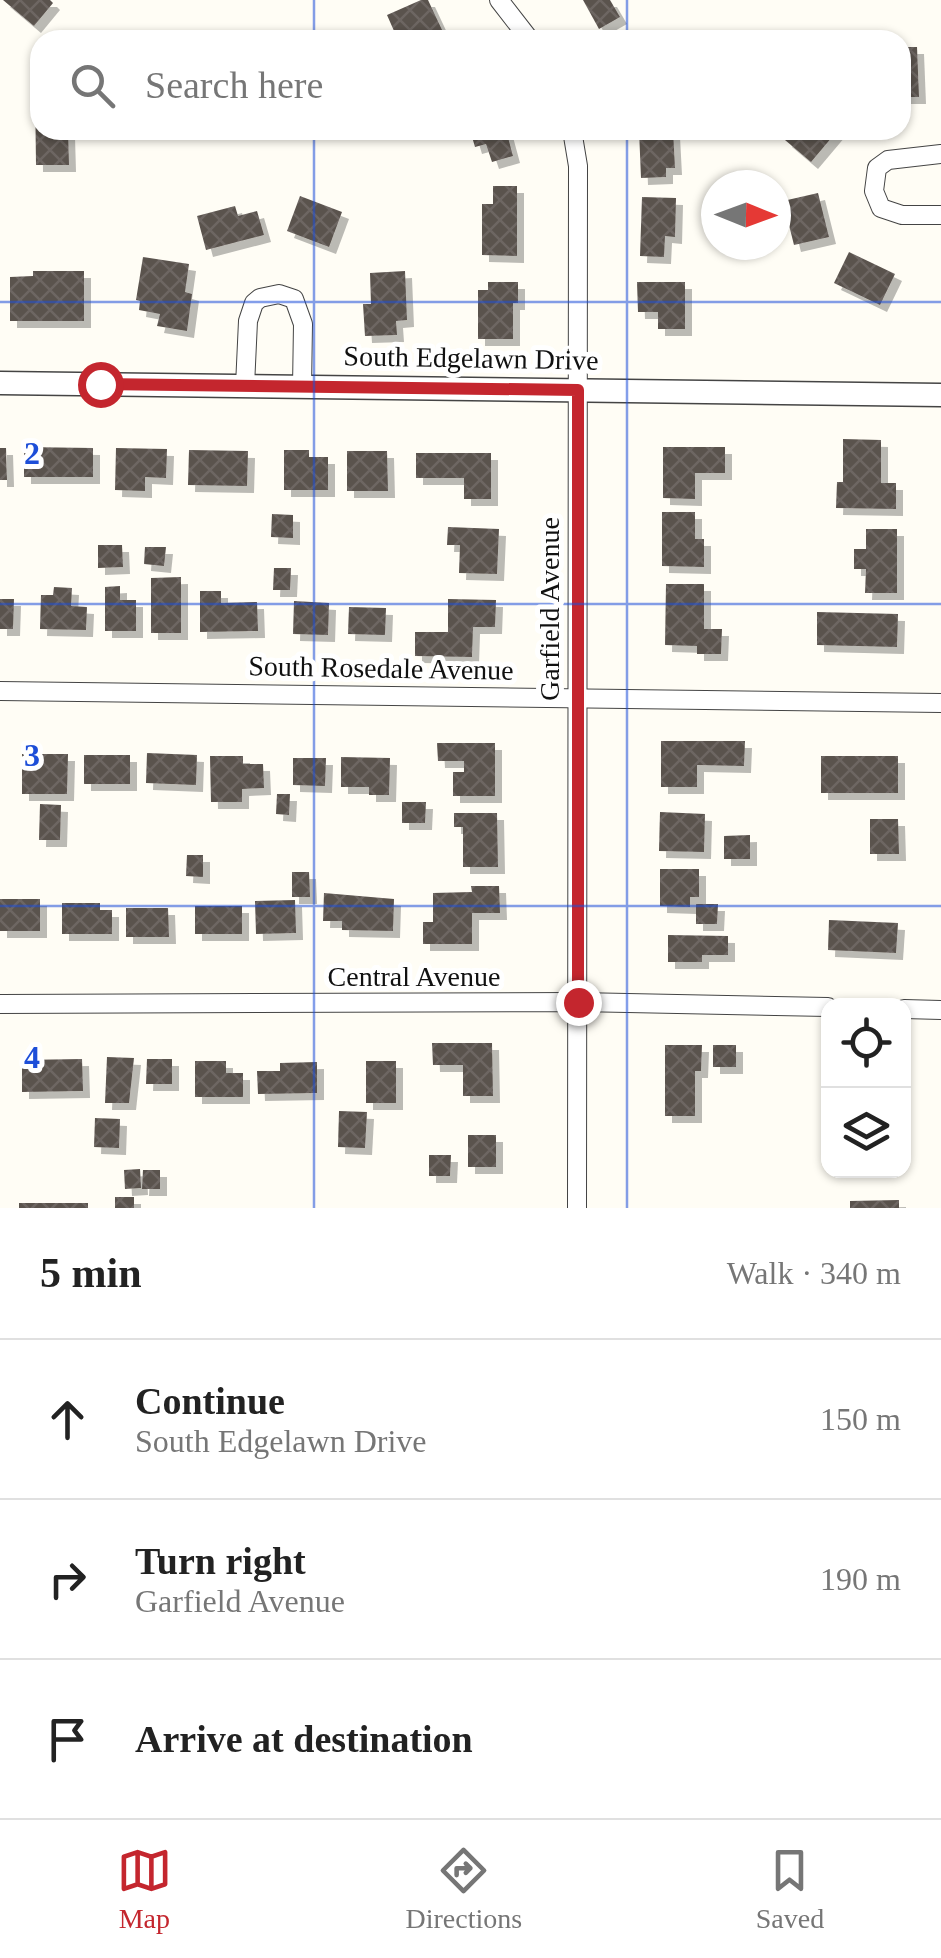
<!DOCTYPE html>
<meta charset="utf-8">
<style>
:root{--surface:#fff;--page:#f6f6f6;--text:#222;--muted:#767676;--line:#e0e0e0;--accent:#c4262e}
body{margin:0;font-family:Georgia,serif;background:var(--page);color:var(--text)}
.controls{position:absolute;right:30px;bottom:30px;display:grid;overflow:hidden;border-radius:20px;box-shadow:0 2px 8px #0004}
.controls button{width:90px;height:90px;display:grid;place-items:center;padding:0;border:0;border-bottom:2px solid var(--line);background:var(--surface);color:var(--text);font:50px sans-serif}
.compass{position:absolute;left:701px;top:170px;width:90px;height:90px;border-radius:50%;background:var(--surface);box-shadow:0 2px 8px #0004;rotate:91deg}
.stop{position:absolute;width:30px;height:30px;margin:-22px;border:8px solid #c4262e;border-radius:50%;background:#fff}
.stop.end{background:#c4262e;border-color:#fff;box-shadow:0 2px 10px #0008}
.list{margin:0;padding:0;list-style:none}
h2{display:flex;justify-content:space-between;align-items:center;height:130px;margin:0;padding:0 40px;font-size:42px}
h2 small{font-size:32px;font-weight:400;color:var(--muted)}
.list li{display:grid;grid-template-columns:65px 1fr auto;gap:30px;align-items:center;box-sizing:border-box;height:160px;padding:0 40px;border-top:2px solid var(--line)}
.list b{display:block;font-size:38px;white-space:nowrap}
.list p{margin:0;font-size:32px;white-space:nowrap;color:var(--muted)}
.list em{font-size:32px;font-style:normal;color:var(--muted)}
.icon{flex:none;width:55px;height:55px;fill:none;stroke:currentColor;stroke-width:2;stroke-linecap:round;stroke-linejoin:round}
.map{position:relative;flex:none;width:941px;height:1208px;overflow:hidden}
.search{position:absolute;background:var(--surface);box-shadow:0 2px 8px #0004;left:30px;right:30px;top:30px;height:110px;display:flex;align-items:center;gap:25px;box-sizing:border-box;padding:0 35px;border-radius:30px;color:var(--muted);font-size:38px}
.sheet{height:610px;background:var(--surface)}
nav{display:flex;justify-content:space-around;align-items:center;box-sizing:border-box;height:140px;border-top:2px solid var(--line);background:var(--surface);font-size:28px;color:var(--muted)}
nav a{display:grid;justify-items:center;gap:5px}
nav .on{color:var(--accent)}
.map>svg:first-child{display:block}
.building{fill:url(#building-cross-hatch);filter:url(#shadow)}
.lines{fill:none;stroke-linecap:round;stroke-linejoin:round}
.minor-casing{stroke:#444;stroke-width:20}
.tertiary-casing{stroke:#444;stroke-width:25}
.minor{stroke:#fff;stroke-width:18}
.tertiary{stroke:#fff;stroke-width:22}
.route{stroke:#c4262e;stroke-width:12}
.grid{fill:none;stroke:#1d4ed8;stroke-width:2.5;stroke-opacity:0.55}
.labels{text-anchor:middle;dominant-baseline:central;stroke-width:10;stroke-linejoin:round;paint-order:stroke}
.street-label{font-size:28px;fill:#111;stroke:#fff}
.grid-label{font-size:32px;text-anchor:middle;font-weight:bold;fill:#1d4ed8;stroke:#fff;stroke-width:10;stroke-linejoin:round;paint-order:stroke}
</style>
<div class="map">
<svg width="941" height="1208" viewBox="0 0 941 1208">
<defs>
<pattern id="building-cross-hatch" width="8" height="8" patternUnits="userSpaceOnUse" patternTransform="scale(2.5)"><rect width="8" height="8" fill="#5a524d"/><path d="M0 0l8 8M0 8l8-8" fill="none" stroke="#6d6662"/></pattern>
<filter id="shadow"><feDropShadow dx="7" dy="7" stdDeviation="0" flood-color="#0004"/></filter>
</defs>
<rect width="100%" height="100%" fill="#fffdf5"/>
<g class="building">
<polygon points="3,0 50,0 53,3 34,26"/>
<polygon points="421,0 428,0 443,32 435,36 437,40 398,40 387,15"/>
<polygon points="583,0 610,0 620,17 599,29"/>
<polygon points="901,47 917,47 919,97 901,97"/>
<polygon points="35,87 40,87 40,130 68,130 69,165 36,165"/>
<polygon points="470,130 506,130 513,156 492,162 486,144 475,147"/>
<polygon points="639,130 673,130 675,168 666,168 666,177 641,178"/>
<polygon points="793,130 838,130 811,162 785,140"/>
<polygon points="493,186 517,186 517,256 482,255 482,204 493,204"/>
<polygon points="818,193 829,237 794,245 783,201"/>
<polygon points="300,196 342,212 329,247 287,231"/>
<polygon points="642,197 676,198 675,237 665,236 664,257 640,256"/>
<polygon points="235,206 238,216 257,211 264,235 206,250 197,216"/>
<polygon points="849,252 895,274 880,305 834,283"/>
<polygon points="143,257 189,264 185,292 192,294 187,331 157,326 160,314 139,310 140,301 136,300"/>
<polygon points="33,271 84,271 84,321 10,321 10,277 33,276"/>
<polygon points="405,271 407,320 396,321 397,335 365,336 363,304 371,304 370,273"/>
<polygon points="488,282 518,282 518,303 513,303 513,339 478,339 478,290 488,290"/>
<polygon points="637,282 685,282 685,329 658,329 658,312 638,312"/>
<polygon points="843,439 881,440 881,483 896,483 896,509 836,508 837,482 843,482"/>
<polygon points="24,447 93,448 93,477 24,477"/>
<polygon points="663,447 725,447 725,473 695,473 695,499 663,498"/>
<polygon points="0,448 6,448 7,480 0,480"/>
<polygon points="116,448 167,449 166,478 145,477 145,491 115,490"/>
<polygon points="189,450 248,451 247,486 188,485"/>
<polygon points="284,450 309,450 309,457 328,457 328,490 284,490"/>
<polygon points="347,451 387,451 388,491 347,491"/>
<polygon points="416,453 491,453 491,499 464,499 464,478 416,478"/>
<polygon points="662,512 695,512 695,539 704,539 704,567 662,566"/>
<polygon points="272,514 293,515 293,538 271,537"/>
<polygon points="448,527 499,529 497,574 459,573 460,545 447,545"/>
<polygon points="866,529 897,529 897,593 865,593 866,569 854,569 854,549 866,549"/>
<polygon points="98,545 122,545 123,567 98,568"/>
<polygon points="145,547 166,547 164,566 144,564"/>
<polygon points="274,568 291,568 290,590 273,590"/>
<polygon points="181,577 181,633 151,633 151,578"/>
<polygon points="666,584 704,584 704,629 722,629 721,654 697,654 697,646 665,645"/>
<polygon points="120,586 120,600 136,600 136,631 105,631 105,587"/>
<polygon points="54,587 72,588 71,606 87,607 86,630 40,629 41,595 53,595"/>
<polygon points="200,591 221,591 221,603 257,602 258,631 200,632"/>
<polygon points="0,599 14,599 13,629 0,629"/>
<polygon points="448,599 496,600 495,627 473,627 472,657 415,656 415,632 448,632"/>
<polygon points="294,601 329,603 328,635 293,634"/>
<polygon points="349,607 386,608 385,635 348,634"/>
<polygon points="817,612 898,614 897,647 817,645"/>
<polygon points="661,741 745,741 744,766 697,765 697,787 661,787"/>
<polygon points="437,743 495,743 495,796 453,796 453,772 464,772 464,761 438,761"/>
<polygon points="147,753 197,755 196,785 146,783"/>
<polygon points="22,754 68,754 67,794 22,794"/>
<rect x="84" y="755" width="46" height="29"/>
<polygon points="210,756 243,756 243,764 263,764 264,788 242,789 242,802 211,802"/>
<rect x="821" y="756" width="77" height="37"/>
<polygon points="341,757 390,758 389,795 369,795 369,787 341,787"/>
<polygon points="293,758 326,758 325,786 293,785"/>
<polygon points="277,794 290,794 289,815 276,814"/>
<polygon points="402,802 426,802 425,823 402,823"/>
<polygon points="40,804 61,805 60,840 39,840"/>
<polygon points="660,812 705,814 704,852 659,851"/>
<polygon points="454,813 497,813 498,867 463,867 463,827 454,827"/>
<polygon points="870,819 898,819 899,854 870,854"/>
<polygon points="750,835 750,859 724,859 724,836"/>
<polygon points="187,855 203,855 203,877 186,876"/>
<polygon points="660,869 699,869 699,897 690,897 690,907 660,906"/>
<polygon points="292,872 309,872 310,897 292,897"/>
<polygon points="471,886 499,886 500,913 472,913 472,944 423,944 423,922 433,922 433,893 472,892"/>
<polygon points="324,893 394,899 393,931 342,930 342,921 323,921"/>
<rect x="0" y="899" width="40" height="32"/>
<polygon points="295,900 296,933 256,934 255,901"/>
<polygon points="62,903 100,903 100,910 112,910 112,934 62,934"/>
<polygon points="696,904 718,904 717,924 696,924"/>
<rect x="195" y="906" width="47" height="28"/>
<polygon points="126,908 168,908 169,937 126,937"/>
<polygon points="829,920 898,923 896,953 828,950"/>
<polygon points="668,935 728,936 728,955 702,955 702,962 668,962"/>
<polygon points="432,1043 492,1043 493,1096 463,1096 463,1065 433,1065"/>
<polygon points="665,1045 702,1045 701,1071 695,1071 695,1116 665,1116"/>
<rect x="713" y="1045" width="23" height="22"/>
<polygon points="107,1057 134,1058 129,1103 105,1103"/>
<polygon points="82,1059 83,1091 22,1092 22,1060"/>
<polygon points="147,1059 172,1059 172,1084 146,1084"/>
<polygon points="195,1061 226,1061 226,1073 243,1073 243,1097 195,1097"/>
<rect x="366" y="1061" width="30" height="42"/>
<polygon points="317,1062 317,1093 258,1094 257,1071 280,1071 280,1063"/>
<polygon points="339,1111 367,1112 365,1148 338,1147"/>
<polygon points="95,1118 120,1119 119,1148 94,1147"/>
<rect x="468" y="1135" width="28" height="32"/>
<polygon points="429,1155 451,1155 450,1176 429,1176"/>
<polygon points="140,1169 141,1188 125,1189 124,1170"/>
<polygon points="143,1170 160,1170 160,1189 142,1189"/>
<rect x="115" y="1197" width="19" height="11"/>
<polygon points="899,1200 899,1208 850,1208 850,1201"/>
<rect x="19" y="1203" width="69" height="5"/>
</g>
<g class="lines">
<g class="minor-casing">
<g id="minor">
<polyline points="499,0 530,40"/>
<polyline points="572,130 578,166 577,1208"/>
<polyline points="941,154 888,160 877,168 874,191 881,208 902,215 941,215"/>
<polyline points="245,386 248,321 254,303 260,298 279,294 294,299 303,324 302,387"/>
<polyline points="0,691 941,703"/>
<polyline points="0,1004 578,1002 828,1007"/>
<polyline points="904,1009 941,1010"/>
</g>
</g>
<g class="tertiary-casing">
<polyline id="tertiary" points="0,383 941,395"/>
</g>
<use href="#minor" class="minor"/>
<use href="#tertiary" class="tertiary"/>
</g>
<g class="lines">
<polyline class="route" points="100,384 578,390 578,1002"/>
</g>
<path class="grid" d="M314 0V40M627 0V40M314 130V1208M627 130V1208M0 302H941M0 604H941M0 906H941"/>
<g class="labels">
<g class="street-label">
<text transform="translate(471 358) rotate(1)">South Edgelawn Drive</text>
<text transform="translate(549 609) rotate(-90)">Garfield Avenue</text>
<text transform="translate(381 668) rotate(1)">South Rosedale Avenue</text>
<text x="414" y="976">Central Avenue</text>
</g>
</g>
<g class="grid-label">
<text x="32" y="464">2</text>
<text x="32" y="766">3</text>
<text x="32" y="1068">4</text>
</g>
</svg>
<div class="controls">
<button><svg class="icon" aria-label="locate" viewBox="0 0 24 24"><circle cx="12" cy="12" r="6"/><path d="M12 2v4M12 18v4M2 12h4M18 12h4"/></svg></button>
<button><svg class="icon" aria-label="layers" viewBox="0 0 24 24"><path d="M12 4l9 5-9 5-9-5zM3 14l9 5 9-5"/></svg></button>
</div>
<svg class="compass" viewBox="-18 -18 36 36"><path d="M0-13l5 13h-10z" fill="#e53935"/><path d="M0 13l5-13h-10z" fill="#767676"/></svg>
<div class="stop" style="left:100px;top:384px"></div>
<div class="stop end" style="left:578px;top:1002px"></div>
<div class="search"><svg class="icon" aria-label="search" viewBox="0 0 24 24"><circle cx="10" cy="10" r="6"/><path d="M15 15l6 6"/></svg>Search here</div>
</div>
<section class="sheet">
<h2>5 min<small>Walk · 340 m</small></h2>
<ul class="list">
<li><svg class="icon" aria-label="ahead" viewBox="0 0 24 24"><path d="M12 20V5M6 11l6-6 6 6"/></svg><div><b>Continue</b><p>South Edgelawn Drive</p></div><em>150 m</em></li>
<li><svg class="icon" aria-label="right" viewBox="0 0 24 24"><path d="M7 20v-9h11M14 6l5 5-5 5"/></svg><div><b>Turn right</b><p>Garfield Avenue</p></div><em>190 m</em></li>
<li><svg class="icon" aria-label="arrive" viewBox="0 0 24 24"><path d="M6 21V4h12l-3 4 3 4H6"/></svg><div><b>Arrive at destination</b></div></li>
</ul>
</section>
<nav>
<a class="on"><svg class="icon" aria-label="map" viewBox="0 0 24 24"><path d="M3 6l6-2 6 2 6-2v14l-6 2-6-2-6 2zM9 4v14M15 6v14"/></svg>Map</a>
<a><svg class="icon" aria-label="directions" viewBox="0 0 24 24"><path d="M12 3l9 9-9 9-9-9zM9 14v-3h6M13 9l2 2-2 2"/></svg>Directions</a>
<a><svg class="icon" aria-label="saved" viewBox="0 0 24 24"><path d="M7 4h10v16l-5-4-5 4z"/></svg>Saved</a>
</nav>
